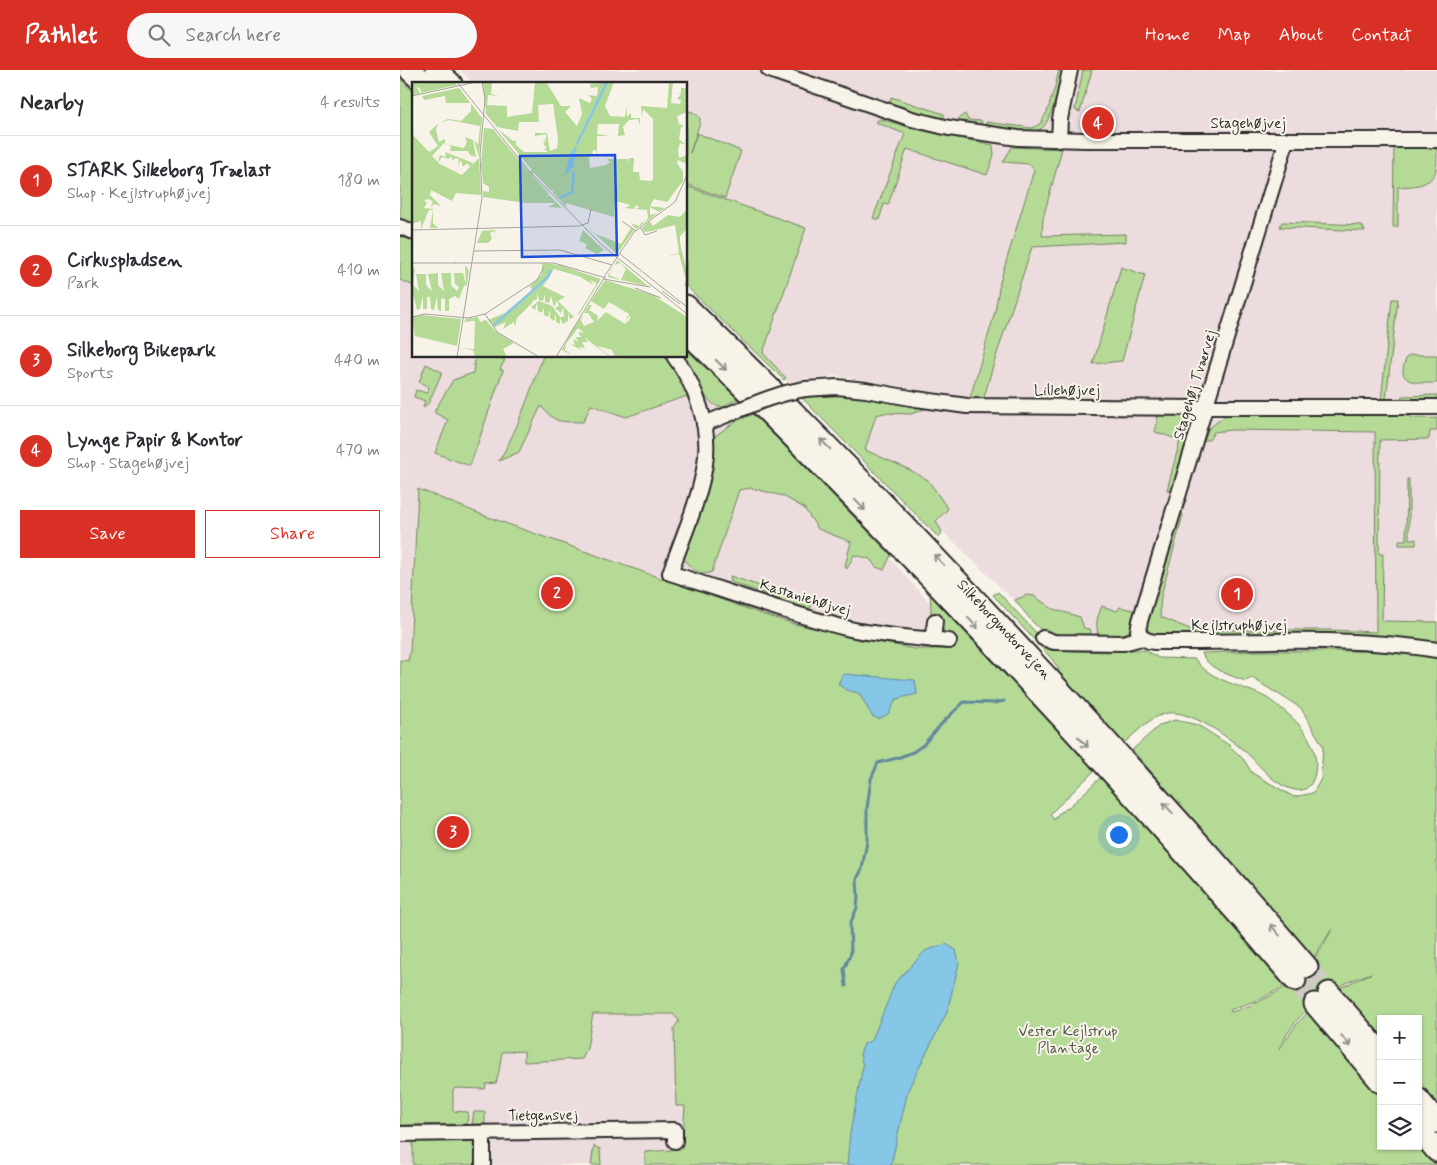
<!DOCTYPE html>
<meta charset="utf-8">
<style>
:root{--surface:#fff;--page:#f7f7f7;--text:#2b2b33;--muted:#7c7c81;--line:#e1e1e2;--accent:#d93025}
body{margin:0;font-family:Mynerve,sans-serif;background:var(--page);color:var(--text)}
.controls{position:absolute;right:15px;bottom:15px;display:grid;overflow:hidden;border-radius:0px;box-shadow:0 1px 4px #0004}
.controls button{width:45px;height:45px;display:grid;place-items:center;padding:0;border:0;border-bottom:1px solid var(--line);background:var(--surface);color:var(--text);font:25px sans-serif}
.you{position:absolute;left:718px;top:764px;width:18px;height:18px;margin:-12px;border:4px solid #fff;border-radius:50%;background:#1a73e8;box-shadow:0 0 0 8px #1a73e833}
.badge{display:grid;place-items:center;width:32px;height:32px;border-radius:50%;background:var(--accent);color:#fff;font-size:16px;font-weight:700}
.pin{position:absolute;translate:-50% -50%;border:2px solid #fff;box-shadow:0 1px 5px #0006}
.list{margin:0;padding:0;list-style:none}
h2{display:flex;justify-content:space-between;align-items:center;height:65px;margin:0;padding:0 20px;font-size:21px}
h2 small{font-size:16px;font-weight:400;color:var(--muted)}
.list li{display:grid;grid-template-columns:32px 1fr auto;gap:15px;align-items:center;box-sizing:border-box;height:90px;padding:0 20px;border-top:1px solid var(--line)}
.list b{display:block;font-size:19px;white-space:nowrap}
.list p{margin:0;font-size:16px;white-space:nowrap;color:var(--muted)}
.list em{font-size:16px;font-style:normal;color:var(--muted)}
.actions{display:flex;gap:10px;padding:15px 20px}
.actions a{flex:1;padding:11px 0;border:1px solid var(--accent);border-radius:0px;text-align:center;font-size:18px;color:var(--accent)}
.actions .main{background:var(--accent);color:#fff}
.icon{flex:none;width:28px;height:28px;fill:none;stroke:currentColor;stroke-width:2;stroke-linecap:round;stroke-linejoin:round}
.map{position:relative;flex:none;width:1037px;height:1095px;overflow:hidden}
header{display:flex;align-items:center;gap:30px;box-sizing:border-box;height:70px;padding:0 25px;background:var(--accent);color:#fff}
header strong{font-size:24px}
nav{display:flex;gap:28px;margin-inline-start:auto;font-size:18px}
.search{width:350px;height:45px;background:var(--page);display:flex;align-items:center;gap:12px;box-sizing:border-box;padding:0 18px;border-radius:28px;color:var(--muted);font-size:19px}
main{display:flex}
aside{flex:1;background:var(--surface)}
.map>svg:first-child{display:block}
.built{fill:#eddcde}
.green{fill:#b5da96;stroke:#708260}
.water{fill:#86c6e7;stroke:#62889c}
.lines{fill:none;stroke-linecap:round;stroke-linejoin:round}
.stream{stroke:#62889c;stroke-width:3}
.highway-tunnel{stroke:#cecbc2;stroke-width:21;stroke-dasharray:21 11;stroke-linecap:butt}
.minor-casing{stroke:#2b2b2b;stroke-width:18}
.highway-casing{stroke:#2b2b2b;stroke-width:25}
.minor{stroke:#f7f3e8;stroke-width:14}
.highway{stroke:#f7f3e8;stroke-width:21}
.minor-bridge-casing{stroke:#2b2b2b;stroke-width:18;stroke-linecap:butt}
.minor-bridge{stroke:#f7f3e8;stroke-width:14}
.oneway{stroke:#918f8a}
.labels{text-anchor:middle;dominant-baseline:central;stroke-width:4;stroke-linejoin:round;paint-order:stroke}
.street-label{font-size:15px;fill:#2b2b2b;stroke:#f7f3e8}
.park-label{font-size:15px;fill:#4e5746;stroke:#f7f3e8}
.inset-river{fill:none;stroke:#86c6e7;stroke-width:2.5}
.inset-road{fill:none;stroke:#a5a39c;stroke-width:1}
.view{fill:#1d4ed8;fill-opacity:0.15;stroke:#1d4ed8;stroke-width:2.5}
.inset-edge{fill:none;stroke:#2b2b2b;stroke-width:2.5}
</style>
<header>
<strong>Pathlet</strong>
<div class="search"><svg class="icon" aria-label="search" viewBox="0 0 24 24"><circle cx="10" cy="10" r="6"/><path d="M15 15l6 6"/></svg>Search here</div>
<nav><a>Home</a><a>Map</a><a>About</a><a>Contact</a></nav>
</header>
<main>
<aside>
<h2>Nearby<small>4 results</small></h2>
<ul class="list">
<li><span class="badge">1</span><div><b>STARK Silkeborg Trælast</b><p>Shop · Kejlstruphøjvej</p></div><em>180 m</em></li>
<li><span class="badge">2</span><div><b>Cirkuspladsen</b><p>Park</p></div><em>410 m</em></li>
<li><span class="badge">3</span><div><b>Silkeborg Bikepark</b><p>Sports</p></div><em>440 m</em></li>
<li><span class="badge">4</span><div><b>Lynge Papir &amp; Kontor</b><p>Shop · Stagehøjvej</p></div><em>470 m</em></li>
</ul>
<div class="actions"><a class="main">Save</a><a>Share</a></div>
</aside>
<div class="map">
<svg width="1037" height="1095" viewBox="0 0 1037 1095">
<rect width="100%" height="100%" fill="#f7f3e8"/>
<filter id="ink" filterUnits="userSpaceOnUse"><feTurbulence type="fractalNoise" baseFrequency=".02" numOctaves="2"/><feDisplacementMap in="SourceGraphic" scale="10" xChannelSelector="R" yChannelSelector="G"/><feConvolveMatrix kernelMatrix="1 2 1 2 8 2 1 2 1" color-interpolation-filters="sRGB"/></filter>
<g filter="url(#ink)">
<g class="built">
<polygon points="60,0 1037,0 1037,330 989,332 587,331 436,306 388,312 286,215 286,14 74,14"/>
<polygon points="0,147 14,151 14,286 285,286 302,310 341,356 478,475 553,559 549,583 0,591"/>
<polygon points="463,329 564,341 822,347 972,347 1037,350 1037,572 978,561 660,564 636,552 448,369"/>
<polygon points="0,943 273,944 302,984 297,1078 246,1082 245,1095 0,1095"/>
</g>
<g class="green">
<path d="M659 0H663L662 4C659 16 651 52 641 59 630 66 599 59 586 57V52L632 58 640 54 647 42 655 17Z"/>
<polygon points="683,0 692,0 680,42 675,40"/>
<polygon points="0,9 14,22 14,154 0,149"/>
<polygon points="491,27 544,44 544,49 490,36"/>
<polygon points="286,40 295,43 300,48 300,52 290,83 297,63 341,81 325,128 286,114"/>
<polygon points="565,44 568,50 582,51 581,56 558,51 559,48"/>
<polygon points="480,49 520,60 593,75 594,85 587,105 507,79 488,135 484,134 479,150 473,148 505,64 475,52"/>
<polygon points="612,77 662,79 643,148 642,166 726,164 726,172 632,177 592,299 584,328 570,328 595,242 600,212 634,100 629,94 603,92"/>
<path d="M994 78H1034L1037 80C1037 86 1037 95 1036 100 1031 117 1012 116 998 117V157H993Z"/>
<polygon points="286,116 406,158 363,283 386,308 384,310 286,216"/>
<polygon points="882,152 962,155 965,161 880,157"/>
<polygon points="0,161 14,166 14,216 0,210"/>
<polygon points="721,197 745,205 722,291 693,294"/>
<polygon points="992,229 998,229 986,329 981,331"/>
<path d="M286 279 338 329 327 334V336C318 339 312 334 307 328L282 286H286Z"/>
<path d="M1011 285H1037V313C1018 313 993 315 1007 287Z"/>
<polygon points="75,286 95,286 105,290 100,299 103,300 70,396 35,383 48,350 35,343 35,340 53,310 73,303"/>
<path d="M143 286H266L279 304 290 325 226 347 191 335 183 352C160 351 157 355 141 336L119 382 99 391C118 359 130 322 143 286Z"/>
<polygon points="26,294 42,302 29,332 24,338 23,337 25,331 14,327 16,320 27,323 29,317 19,312"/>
<polygon points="425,324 457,325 526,335 525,339 511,344 484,343 476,345 465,380 508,399 528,410 548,439 536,451 542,462 539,468 402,328"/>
<polygon points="1037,325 1037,329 1000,331 1002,326"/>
<path d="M975 342 1001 343C1010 350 1026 348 1037 348V361H1030L1029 369 980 370 979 484H983L982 551 1037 552V575L755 566 747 559 748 543 759 506 762 505 766 492 765 488 780 440 783 445 761 526 760 539 761 547 792 560H930L976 562 975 362 831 360 814 362 809 370H804L808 359 826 345H974Z"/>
<path d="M354 344 491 485 484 500 476 497 470 489 454 485 447 499 445 496 451 472 418 459 404 438 383 426 351 418 339 420 312 502C301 507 288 498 284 488 291 460 304 433 311 405 314 392 312 379 315 366L336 351Z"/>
<path d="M750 344H785C788 347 791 349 792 354 794 367 778 406 774 421L767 420 780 370 755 362 758 347Z"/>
<polygon points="1007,409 1009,409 1009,469 1016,469 1016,475 999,475 999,470 1006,470"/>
<path d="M18 419 88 447 359 543 394 554 514 579H551L552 564 545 563 538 549H530L531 538 530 525 606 606 608 605 695 700 650 744 654 750 658 744 669 737 701 707 885 915 863 928 830 940 831 942C878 928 911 904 932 859L914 887 732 680 760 655 775 650 798 655 829 675 844 690 852 703 894 727 913 723 921 709 923 676 901 638 852 608 845 611C830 605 807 599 802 583L854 581H952L990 582 1037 587V1033L1018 1010V949H981V966L940 918 972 903C932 915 896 941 879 979L896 955 908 942 981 1028V1076H1018V1073L1036 1095H245V1082L282 1079 285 1036H276L274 958 279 951 273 944H193L187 978 182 989 124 992V981L102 982 99 1001 96 1013 86 1014 85 1019 55 1018 53 1021V1041L68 1042 67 1054 0 1055V590L8 591 10 582Z"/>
<polygon points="330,506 414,534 410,538 404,538 331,512"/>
<path d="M598 522 642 569 656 579 675 581 710 582 716 580H744L759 588 795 589C809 611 845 616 867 628 876 634 893 647 899 655 905 661 912 673 914 681 919 699 914 727 891 719 873 713 862 698 850 686 833 670 787 636 764 644 749 648 736 663 724 673L658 601 659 599 651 588 593 525Z"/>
<path d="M627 525 634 526 653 539 680 547 684 558 691 560 690 566C678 566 661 569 649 564 635 559 625 542 615 530Z"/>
<path d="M702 536 717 541 720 537 738 541C729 569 726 565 698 566 696 550 696 551 702 536Z"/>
<polygon points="74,1042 85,1042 85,1054 72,1054"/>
<polygon points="65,1068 76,1078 76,1095 13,1095 13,1070"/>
<polygon points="194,1076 200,1079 201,1095 191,1095"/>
</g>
<g class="water">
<polygon points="443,604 515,610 517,624 496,629 489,643 479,649 472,646 459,623 446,620 438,614"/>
<polygon points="546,874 556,880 559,893 547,942 508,1020 491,1095 447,1095 450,1063 463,996 460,984 464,974 472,970 495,913 525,881"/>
</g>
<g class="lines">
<polyline class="stream" points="446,916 444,899 451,883 450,854 457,838 458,826 457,809 462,799 467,771 467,738 471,709 478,693 497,688 513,682 523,675 545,650 564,632 594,633 604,631"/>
<g class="highway-tunnel">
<polyline points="907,897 929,923"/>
<polyline points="895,910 915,934"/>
</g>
<g class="minor-casing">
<g id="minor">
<polyline points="369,0 512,49 549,58 618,68 685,70 1037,70"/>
<polyline points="659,70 660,49 670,0"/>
<polyline points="0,157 14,162"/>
<path d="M274 286C296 316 311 356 305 394 300 429 282 469 270 503 329 522 389 544 450 559 482 566 516 568 549 571"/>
<polyline points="405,319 437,317 466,320 516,329 567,336 800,338 811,337 1037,337"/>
<polyline points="304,354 334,342"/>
<path d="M643 568 654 572 723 573 742 568 749 571 755 572C849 573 944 565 1037 580"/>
<polyline points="742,568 738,561 740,551 884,79 884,70"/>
<polyline points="533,570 535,551"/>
<polyline points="83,1063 83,1095"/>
<polyline points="0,1064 275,1060 275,1071"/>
</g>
</g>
<g class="highway-casing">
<g id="highway">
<polyline points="10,0 25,14"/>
<polyline points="36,0 51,14"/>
<path d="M286 236C406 352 522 472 636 595 728 694 820 794 907 897"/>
<path d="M286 261C498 468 702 685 895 910"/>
<polyline points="929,923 981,983"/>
<polyline points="915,934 981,1012"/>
<polyline points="1018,1029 1037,1052"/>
<polyline points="1018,1058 1037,1081"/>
</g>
</g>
<use href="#minor" class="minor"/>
<use href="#highway" class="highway"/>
<g class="minor-bridge-casing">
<path id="minor-bridge" d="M334 342C358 332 380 323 405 319"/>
</g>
<use href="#minor-bridge" class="minor-bridge"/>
</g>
<defs><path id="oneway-shaft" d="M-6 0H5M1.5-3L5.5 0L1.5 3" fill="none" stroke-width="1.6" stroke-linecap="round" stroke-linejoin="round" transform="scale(1.25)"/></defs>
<g class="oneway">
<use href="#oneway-shaft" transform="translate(321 295) rotate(45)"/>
<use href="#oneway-shaft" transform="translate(425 374) rotate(-135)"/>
<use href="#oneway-shaft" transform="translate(460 435) rotate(46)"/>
<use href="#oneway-shaft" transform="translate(539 490) rotate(-134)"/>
<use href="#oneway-shaft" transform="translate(573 553) rotate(47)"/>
<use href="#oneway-shaft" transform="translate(683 672) rotate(47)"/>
<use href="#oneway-shaft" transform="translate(768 738) rotate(-132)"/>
<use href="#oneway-shaft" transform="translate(875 860) rotate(-131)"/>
<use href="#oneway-shaft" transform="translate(946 971) rotate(50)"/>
</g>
</g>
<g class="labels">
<g class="street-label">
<text x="848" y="54">Stagehøjvej</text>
<text transform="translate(795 315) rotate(-73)">Stagehøj Tværvej</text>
<text x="667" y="321">Lillehøjvej</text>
<text transform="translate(405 528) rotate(17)">Kastaniehøjvej</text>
<text x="839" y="556">Kejlstruphøjvej</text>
<text transform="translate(604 560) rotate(47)">Silkeborgmotorvejen</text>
<text transform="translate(143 1046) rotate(-1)">Tietgensvej</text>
</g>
<g class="park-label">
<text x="668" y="962">Vester Kejlstrup<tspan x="668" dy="17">Plantage</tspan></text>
</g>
</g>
<g transform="translate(12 12)">
<rect width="275" height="275" fill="#f7f3e8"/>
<path d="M0 0H43L45 3 9 11 8 6 5 5 8 12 0 13ZM80 0 79 12 87 14 76 13 75 23 95 24V35L120 31 123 0H134L149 24H159L153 30 165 44 170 32 167 16 178 21 180 17 176 13 185 14 186 5 179 6 178 2 202 0 193 24 198 34 213 35 215 25V35L219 31V36H228V43L226 37 217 38 211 45 213 53 206 54 207 42H186L185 52 197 54H185V75L184 68H181L180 74 177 75 178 86 194 83 198 80 195 77H216L217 81V76H222L221 90H227L228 98 238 99 241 98V37L231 27 230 36 229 24 255 26 257 0H261L259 21 268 22 269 18 265 17 269 12 265 11H269V6H274L275 30 265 34 267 42 272 44 269 45 267 57 274 63 268 61 266 68 267 76 275 73V82L266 78 265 81 271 90V99L255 120 242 117 238 124 253 126 247 130 238 125V133L246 131 224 147 219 141 227 144 233 136 230 141 233 140 236 136 235 128 224 127 227 125 224 123 222 127 213 126 219 123 203 119 202 135 154 121 155 126 140 110 143 107 139 109 122 91 120 93 137 112 133 115 137 113 150 126 136 125 144 121H113L71 115V109L77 110V105L71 101 69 83 72 46 81 47 117 90 120 88 86 47 101 59H105L103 62 112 70H136L132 67 135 66 131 62 134 58 131 57H134V52L123 54V51H135L138 69 145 66 146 57 141 22 126 23 127 40H107L106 49 85 45 74 32 71 1ZM47 6 70 36 67 75 62 58 66 63 68 44 37 38 27 41 36 37 49 39 59 29V21H34L33 14 12 18 10 14ZM26 42 24 48 27 60 33 57V62L52 66 55 60 53 55 61 58 64 75 58 73 56 69H38L39 64 32 61 20 74 26 80 28 73 34 75 33 70 61 81 58 85 55 81 51 85 49 78 46 84 47 77 43 76 41 79 39 74 37 77 30 75 26 81 50 93 67 76 69 113 44 111 40 119 19 108 18 113 29 124 22 122 18 126 21 120 17 117 12 118 15 121 12 126 21 127V141L26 146H18L21 128H17L9 147V139L0 142V52L17 70 26 64 17 50ZM275 127V147L268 154V161L275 190V205L272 204 274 198 267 172 254 175 267 171 263 143 240 149 232 150 230 146 238 139 241 144 256 133 268 135ZM173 143 184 152 209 162 219 146 222 148 205 172ZM83 148V153L82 149 78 151 80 157 76 161H65L70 149ZM171 148 192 168 185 172 173 166 175 162 167 159ZM205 178 236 204 196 195V193L202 183 197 193 209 198 214 187 208 181 203 183ZM130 181 148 183 189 197 167 233 166 232 184 203V201L178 198 182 203 168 195 176 197 142 187 131 204 153 215 146 219 162 235 158 237 156 231V239L151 242 148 236V242L144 240V232L142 239 138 236V228L136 235 132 233V225L130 231 126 229 125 221 123 228 119 225 127 219 140 224 148 235H152L151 225 149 231 143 226 147 224 145 219 142 225 139 214 137 221 133 220V212L131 219 127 218 125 210V217L121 219 119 213 121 220 105 236 103 245 102 240 91 247 94 240 83 245 86 249 76 238 93 231 120 208 118 204 130 192ZM53 184 55 185 56 188 57 187 55 203 52 204 47 217 43 214 37 217V229H33V216L29 217V229L26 228 25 214 22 228 19 227 18 215H15V227H11V214L8 227 5 228 0 207V189L3 185 1 203 7 209 4 192H14V203L20 209 16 192 26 191V203L32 209 29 191H39V203L45 209 47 205 43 202 42 191H51L54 203ZM193 198 241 213 275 235V275H203L200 268 185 264 199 275H198L172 255 176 260H170L173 266 166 265 171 269 158 262 163 263 161 257 167 260 163 255H169L166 250 172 251 166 246 154 262 153 268 160 273 150 268 160 248 171 233 169 238 172 244 182 240 176 231H172L177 223H180L188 227 180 223 177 228 186 234 185 239 194 230 213 242 218 237V233L213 240 217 232 197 220 192 227 179 219ZM9 233 49 237 45 264 3 254 0 235ZM66 235 68 240 74 238 83 249 102 261 91 267 95 275H63L61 268 47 266 62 267 63 239 52 240 54 237Z" fill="#b5da96"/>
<path d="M165 62 161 85 153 94 158 72Z" fill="#86c6e7"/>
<path class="inset-river" d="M165 62 195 0M148 116 160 110 162 90M82 243 136 195 139 188"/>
<path class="inset-road" d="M45 0 118 90M0 14 64 0M120 92 191 164 275 232M210 139 224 149M228 145 233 153 245 149M0 148 167 144 176 141 179 127M62 169 148 168 200 183M208 172 275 225M0 181H44M43 181H142L194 196M192 195 222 150 263 120 275 93M191 197 238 205M223 206 249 216M250 209 268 222M73 232 85 250 127 275M0 235 13 232 56 236 73 232 125 198 132 185M45 275 70 116 68 73 73 17 70 0M144 275 192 196"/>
<path class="view" d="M203 73 205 173 110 175 108 74Z"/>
<rect width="275" height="275" class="inset-edge"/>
</g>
</svg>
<div class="controls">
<button>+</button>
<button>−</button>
<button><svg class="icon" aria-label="layers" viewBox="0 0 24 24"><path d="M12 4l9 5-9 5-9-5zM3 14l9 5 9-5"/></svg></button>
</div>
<div class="you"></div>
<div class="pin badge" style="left:837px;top:524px">1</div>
<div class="pin badge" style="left:157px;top:523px">2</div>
<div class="pin badge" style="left:53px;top:762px">3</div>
<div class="pin badge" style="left:698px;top:53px">4</div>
</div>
</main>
